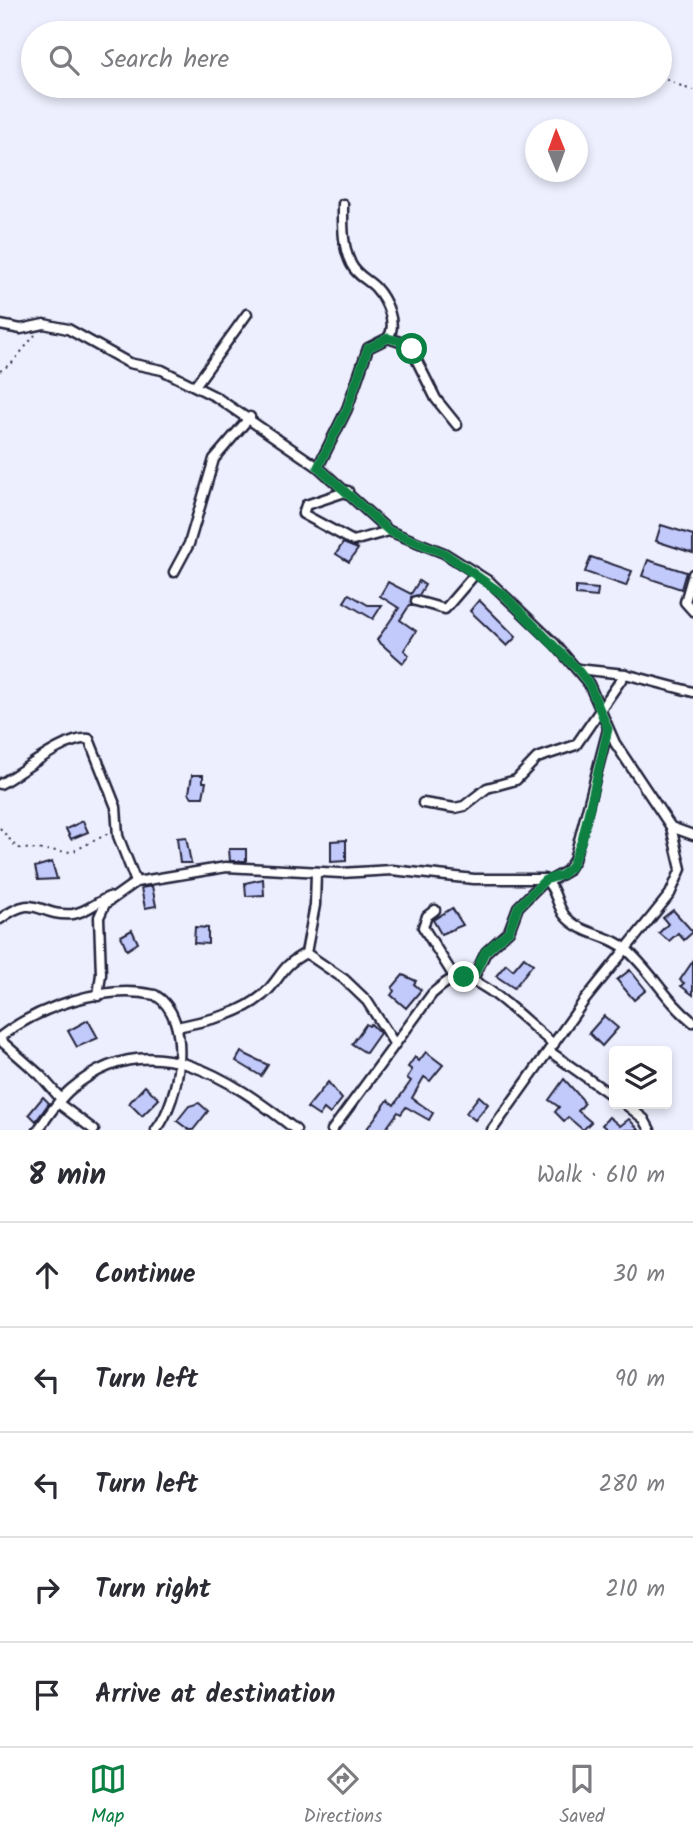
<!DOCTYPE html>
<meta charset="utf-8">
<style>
:root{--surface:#fff;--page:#f7f7f7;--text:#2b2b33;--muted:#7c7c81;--line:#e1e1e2;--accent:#0b8043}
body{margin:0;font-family:Kalam,sans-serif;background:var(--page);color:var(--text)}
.controls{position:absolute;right:21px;bottom:21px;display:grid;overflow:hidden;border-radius:7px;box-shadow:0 4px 10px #0003}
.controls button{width:63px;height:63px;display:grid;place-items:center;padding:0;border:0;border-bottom:2px solid var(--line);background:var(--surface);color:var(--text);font:35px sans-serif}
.compass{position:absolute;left:525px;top:119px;width:63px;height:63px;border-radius:50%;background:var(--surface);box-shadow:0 4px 10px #0003;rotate:359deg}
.stop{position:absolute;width:21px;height:21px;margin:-16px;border:5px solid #0b8043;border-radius:50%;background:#fff}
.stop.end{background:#0b8043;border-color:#fff;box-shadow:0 2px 7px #0008}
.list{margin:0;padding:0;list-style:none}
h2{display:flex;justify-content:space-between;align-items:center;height:91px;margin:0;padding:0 28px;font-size:30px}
h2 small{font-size:23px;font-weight:400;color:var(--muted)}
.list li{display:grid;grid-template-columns:46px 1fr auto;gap:21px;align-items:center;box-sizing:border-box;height:105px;padding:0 28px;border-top:2px solid var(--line)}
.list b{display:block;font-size:26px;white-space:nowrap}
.list em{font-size:23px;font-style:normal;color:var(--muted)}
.icon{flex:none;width:38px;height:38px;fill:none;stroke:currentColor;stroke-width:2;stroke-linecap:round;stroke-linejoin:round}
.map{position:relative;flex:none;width:693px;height:1130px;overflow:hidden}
.search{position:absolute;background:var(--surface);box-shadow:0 4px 10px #0003;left:21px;right:21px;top:21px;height:77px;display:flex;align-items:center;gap:18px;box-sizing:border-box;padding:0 24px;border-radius:38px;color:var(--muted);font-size:26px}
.sheet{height:616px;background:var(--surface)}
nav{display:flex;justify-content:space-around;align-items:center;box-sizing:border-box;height:98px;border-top:2px solid var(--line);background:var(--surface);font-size:19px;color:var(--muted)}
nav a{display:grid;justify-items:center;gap:4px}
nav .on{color:var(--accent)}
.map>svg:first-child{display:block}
.building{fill:#c2cafc;stroke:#22223b;stroke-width:2}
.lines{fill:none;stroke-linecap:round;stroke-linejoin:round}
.minor-casing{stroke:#22223b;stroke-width:13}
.path{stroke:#22223b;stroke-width:2;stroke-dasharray:2 5;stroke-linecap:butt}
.minor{stroke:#fff;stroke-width:8}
.route{stroke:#0b8043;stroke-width:9}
</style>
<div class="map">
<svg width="693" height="1130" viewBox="0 0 693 1130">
<rect width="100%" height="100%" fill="#edeffe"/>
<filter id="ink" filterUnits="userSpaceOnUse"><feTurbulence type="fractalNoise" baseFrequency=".0143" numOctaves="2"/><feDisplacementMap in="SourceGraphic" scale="14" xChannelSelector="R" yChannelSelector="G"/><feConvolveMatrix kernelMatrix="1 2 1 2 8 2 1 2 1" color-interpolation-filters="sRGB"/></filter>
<g filter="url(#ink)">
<g class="building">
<polygon points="661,525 693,535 693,553 656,541"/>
<polygon points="343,543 358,549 349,562 336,554"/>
<polygon points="591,557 632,571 626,586 585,572"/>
<polygon points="648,560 686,572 681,589 642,576"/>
<polygon points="419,581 425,585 419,595 411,597 412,606 409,606 400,620 416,631 404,650 409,655 403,663 377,640 399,608 380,596 388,582 411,594"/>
<polygon points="576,587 598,589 597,597 576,595"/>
<polygon points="349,594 368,605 382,605 373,619 344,602"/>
<polygon points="479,600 516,637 507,646 470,611"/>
<polygon points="192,775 203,775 203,782 206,782 203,797 192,797 189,793"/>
<polygon points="83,821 88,832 71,839 66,829"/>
<polygon points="186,837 191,863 180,863 177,838"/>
<polygon points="346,840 346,861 331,862 331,841"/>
<polygon points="229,849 246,849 246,861 230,861"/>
<polygon points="52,862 57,879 38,880 35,867"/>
<polygon points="263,879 264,895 246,896 245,883"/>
<polygon points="152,886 156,906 145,908 141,888"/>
<polygon points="452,908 463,925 441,934 433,920"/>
<polygon points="673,910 693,932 684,940 678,933 669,941 659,933 668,924 663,918"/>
<polygon points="195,927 208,928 208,944 194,943"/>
<polygon points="132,930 138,943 127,950 121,936"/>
<polygon points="524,957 533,964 514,988 496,976 506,964 513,970"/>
<polygon points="693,961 693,995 681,986 684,983 680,980"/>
<polygon points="630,970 646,990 634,1000 617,980"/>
<polygon points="403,975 416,981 414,984 421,990 406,1008 391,995 394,991 392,988"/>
<polygon points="604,1016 618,1028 602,1046 589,1033"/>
<polygon points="88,1020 98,1038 77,1047 68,1031"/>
<polygon points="366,1024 369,1026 371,1024 380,1033 366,1053 352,1044"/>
<polygon points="241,1052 268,1065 261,1076 236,1061"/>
<polygon points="426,1052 443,1065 430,1081 424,1077 412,1098 433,1113 429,1120 406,1107 401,1114 398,1112 385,1130 366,1130 388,1100 394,1105 411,1081 407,1078 412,1070 408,1067 415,1057 419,1061"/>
<polygon points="564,1079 582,1099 584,1104 578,1111 591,1122 583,1130 568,1117 564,1121 555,1112 559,1107 549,1100"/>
<polygon points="328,1082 342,1099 330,1114 324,1109 319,1116 307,1108"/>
<polygon points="145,1086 159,1099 142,1116 129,1103"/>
<polygon points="479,1096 488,1104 475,1120 466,1113"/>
<polygon points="43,1097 49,1103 36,1121 29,1114"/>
<polygon points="199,1103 208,1111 193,1130 189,1130 177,1121 189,1106"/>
<polygon points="609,1117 620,1126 629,1119 639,1130 608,1130 602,1125"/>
</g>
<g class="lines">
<g class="minor-casing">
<g id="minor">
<polyline points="0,325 21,329 44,324 68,329 129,363 162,370 216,397 318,467 389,531 444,553 490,582 555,644 589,684 615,743 671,827 681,869 670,894 584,1001 492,1130"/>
<polyline points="388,338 409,345 436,399 457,425"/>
<polyline points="195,386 247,314"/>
<path d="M318 467 347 409 368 348 388 338C398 324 386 299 375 287 367 279 357 276 351 264 342 246 343 224 343 204"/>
<polyline points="348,491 306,505 303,514 353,541 389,531"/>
<polyline points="174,572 189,544 214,459 250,417"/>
<polyline points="693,574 685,602 693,611"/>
<polyline points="416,601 445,609 476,573"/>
<polyline points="577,669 625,674 693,692"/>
<path d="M0 784C21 773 66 736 89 739L116 807 118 836 136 882"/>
<polyline points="423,803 455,808 464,806 487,788 516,780 537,758 576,745 625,674"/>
<polyline points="671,827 693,835"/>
<polyline points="316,872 315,905 306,953 344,979 367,1001 394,1043"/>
<polyline points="548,882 567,871 574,860 608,729"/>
<polyline points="435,910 427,916 423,927 455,978"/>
<path d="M0 919C38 891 35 917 73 914 86 912 97 902 109 897"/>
<polyline points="473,979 486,952 509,931 518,907 545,880"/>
<path d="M98 996 101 974 99 917 105 904 136 882 226 867 341 873 392 870 474 879H544C556 887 556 905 565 916 581 935 610 934 627 950 652 972 667 1002 693 1022"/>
<path d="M177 1027C207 1020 238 1016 263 995 282 978 279 967 306 953"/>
<path d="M0 1037C40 1006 105 984 155 995 194 1018 180 1100 156 1130"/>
<polyline points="0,1040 40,1075 61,1099"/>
<polyline points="549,1051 614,1097"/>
<polyline points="58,1103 94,1130"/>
<polyline points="625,1104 644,1119 650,1130"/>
<path d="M38 1130C48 1116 58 1100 71 1089 150 1022 230 1078 296 1130"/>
<path d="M332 1130 432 994C439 988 446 981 455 978 480 971 532 1029 554 1044"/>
</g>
</g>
<g class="path">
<polyline points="660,77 693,91"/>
<polyline points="0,371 12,363 35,335"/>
<polyline points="0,828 17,848 72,852 109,833"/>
</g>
<use href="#minor" class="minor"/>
</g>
</g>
<g class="lines" filter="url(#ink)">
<polyline class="route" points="412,349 406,343 388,338 368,348 347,409 318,467 389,531 444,553 504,595 577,669 589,684 608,729 582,840 571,867 562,875 545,880 518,907 509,931 485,952 473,978 464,977"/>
</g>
</svg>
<div class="controls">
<button><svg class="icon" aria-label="layers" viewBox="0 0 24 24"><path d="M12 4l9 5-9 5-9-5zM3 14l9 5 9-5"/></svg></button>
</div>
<svg class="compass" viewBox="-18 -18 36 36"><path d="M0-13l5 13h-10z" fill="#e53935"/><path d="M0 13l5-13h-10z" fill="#7c7c81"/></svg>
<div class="stop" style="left:412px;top:349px"></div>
<div class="stop end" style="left:464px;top:977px"></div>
<div class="search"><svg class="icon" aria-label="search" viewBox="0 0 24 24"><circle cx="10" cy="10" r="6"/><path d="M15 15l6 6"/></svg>Search here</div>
</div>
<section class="sheet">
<h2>8 min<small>Walk · 610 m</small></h2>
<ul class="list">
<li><svg class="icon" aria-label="ahead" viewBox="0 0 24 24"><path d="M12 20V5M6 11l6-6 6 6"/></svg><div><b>Continue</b></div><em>30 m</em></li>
<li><svg class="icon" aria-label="left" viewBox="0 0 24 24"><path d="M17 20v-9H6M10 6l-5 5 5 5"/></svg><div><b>Turn left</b></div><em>90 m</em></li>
<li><svg class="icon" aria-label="left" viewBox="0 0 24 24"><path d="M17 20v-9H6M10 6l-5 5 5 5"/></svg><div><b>Turn left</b></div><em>280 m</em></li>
<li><svg class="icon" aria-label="right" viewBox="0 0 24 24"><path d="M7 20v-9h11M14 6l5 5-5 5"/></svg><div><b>Turn right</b></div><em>210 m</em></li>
<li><svg class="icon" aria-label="arrive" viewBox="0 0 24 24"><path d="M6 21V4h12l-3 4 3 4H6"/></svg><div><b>Arrive at destination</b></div></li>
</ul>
</section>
<nav>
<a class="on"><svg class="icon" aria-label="map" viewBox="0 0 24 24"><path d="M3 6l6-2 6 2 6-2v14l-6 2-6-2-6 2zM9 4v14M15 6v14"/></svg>Map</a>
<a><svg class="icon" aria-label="directions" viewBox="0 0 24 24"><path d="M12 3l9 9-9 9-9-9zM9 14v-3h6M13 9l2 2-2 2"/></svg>Directions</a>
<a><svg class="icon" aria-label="saved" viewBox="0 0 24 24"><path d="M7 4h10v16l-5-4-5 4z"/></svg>Saved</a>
</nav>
